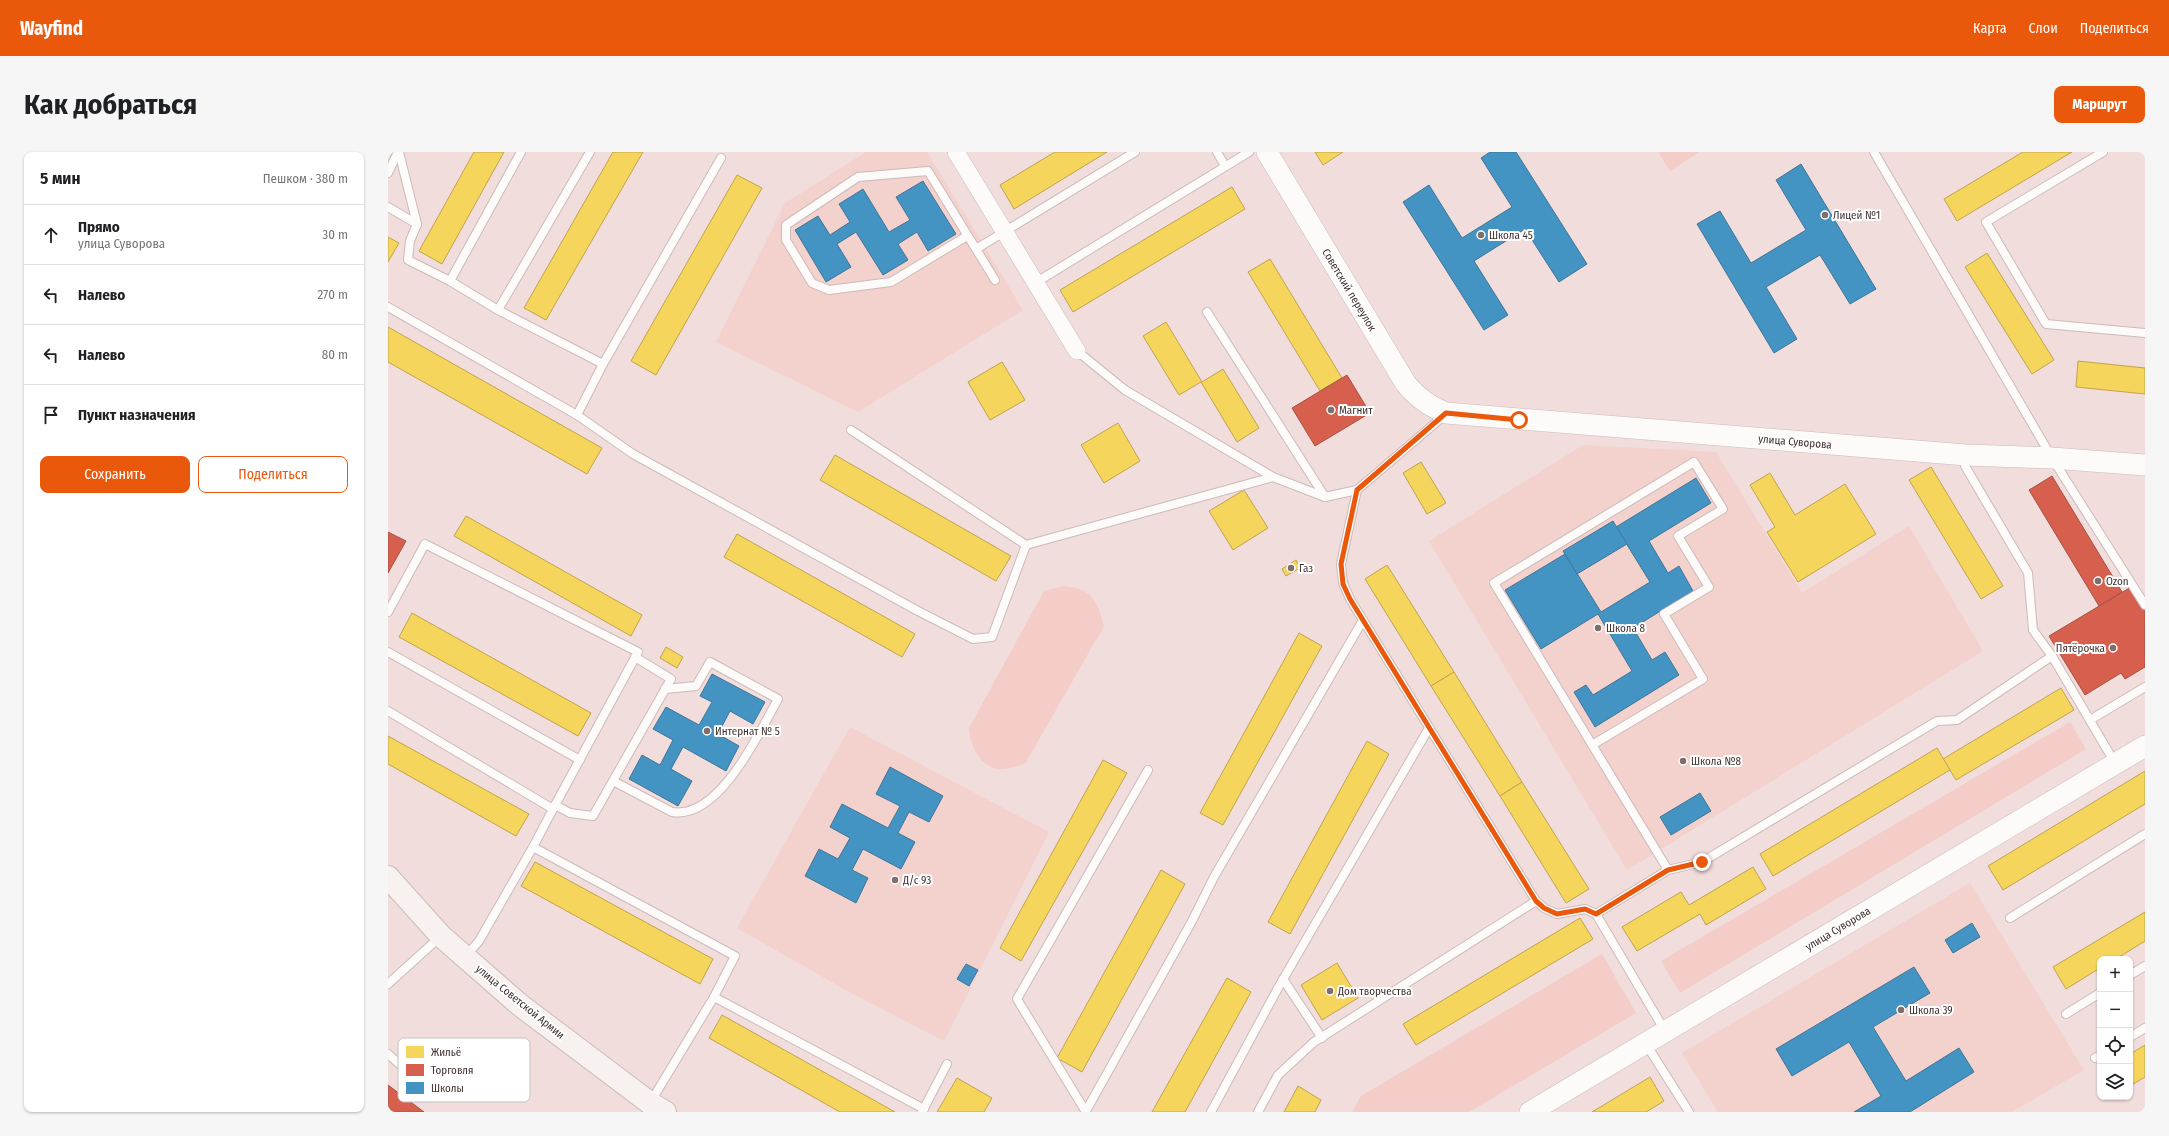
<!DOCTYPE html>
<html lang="ru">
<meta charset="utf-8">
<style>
:root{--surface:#fff;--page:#f6f6f6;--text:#202124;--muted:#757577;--line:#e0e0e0;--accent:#ea580c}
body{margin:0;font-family:"Fira Sans Condensed",sans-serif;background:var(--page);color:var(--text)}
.controls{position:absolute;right:12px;bottom:12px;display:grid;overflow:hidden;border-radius:8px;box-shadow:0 1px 3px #0004}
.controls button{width:36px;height:36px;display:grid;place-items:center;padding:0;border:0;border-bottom:1px solid var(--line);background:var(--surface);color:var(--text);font:20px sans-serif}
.stop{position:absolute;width:12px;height:12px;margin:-9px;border:3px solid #ea580c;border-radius:50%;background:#fff}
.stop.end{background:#ea580c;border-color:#fff;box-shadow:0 1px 4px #0008}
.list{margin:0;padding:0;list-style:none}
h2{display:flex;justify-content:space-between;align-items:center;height:52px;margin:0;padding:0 16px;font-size:17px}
h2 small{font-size:13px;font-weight:400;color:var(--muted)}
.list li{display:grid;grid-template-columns:26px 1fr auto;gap:12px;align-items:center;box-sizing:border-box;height:60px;padding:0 16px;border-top:1px solid var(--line)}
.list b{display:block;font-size:15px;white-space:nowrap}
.list p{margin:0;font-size:13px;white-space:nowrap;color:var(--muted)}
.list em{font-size:13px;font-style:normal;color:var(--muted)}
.actions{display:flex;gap:8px;padding:12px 16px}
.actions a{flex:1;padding:9px 0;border:1px solid var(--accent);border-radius:8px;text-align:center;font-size:14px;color:var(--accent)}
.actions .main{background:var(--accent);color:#fff}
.icon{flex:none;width:22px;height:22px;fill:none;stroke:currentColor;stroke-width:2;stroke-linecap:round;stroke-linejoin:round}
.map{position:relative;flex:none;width:1757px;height:960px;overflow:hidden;border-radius:8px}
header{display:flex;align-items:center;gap:24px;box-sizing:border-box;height:56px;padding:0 20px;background:var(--accent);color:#fff}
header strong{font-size:19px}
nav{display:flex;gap:22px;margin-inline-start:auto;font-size:14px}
.intro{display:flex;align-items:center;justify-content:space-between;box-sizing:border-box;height:96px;padding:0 24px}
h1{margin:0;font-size:28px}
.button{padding:10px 18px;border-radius:8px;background:var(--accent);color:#fff;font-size:14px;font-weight:700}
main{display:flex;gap:24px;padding:0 24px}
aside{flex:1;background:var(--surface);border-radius:8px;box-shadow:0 1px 3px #0004}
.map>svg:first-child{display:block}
.built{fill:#f3d1cd}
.green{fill:#f4ccc8}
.homes{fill:#f6d55c;stroke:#bfa44f}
.shops{fill:#d6604d;stroke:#a95244}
.schools{fill:#4393c3;stroke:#427697}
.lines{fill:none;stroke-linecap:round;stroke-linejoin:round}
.service-casing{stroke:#cbbbba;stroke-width:10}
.minor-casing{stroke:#cbbbba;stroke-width:18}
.tertiary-casing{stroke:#cbbbba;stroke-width:22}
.secondary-casing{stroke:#cbbbba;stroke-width:24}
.service{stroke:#fdfafa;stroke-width:8}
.minor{stroke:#fdfafa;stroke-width:17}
.tertiary{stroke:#fdfafa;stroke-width:21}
.secondary{stroke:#f7f1ef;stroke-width:22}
.route{stroke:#ea580c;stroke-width:5}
.poi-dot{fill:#7e6e6c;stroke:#fff;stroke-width:1.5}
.labels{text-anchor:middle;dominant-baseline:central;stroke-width:4;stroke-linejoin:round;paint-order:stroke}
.poi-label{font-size:11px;fill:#403230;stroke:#fff;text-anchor:start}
.street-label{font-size:11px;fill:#403230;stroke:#fff}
.key{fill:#fff;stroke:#c6c2c1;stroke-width:1}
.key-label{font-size:11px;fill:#403230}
</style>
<header>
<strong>Wayfind</strong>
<nav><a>Карта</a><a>Слои</a><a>Поделиться</a></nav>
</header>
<div class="intro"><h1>Как добраться</h1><a class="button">Маршрут</a></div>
<main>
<aside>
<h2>5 мин<small>Пешком · 380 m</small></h2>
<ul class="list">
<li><svg class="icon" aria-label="ahead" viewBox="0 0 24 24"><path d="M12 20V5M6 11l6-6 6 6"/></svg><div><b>Прямо</b><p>улица Суворова</p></div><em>30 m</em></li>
<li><svg class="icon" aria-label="left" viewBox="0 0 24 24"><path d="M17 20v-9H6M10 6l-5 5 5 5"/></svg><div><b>Налево</b></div><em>270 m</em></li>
<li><svg class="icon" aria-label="left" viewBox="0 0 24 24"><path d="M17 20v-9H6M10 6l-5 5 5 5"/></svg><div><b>Налево</b></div><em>80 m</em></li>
<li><svg class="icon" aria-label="arrive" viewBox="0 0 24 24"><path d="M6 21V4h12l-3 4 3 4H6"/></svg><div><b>Пункт назначения</b></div></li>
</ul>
<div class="actions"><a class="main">Сохранить</a><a>Поделиться</a></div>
</aside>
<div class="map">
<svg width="1757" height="960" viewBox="0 0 1757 960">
<rect width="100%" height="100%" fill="#f1dddb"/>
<g class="built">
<polygon points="478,0 539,0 635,158 470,260 328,190 397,51"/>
<polygon points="1195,293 1328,300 1414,441 1521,374 1595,499 1239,718 1041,389"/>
<polygon points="462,575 661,680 556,889 463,841 349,776"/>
<polygon points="1582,731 1696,918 1624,960 1330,960 1294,901"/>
</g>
<g class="green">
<polygon points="1270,0 1311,0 1282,19"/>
<path d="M675 434C703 436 709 448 716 474L637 612C630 614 623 616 616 617 593 619 582 594 581 576L656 439Z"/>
<polygon points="1682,570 1698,597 1292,841 1273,809"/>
<polygon points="1214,802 1248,861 1081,960 964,960 973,944"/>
</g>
<g class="homes">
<polygon points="86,0 116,0 54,112 31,99"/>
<polygon points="225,0 255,0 158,168 136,156"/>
<polygon points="667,0 719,0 626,57 612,33"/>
<polygon points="927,0 955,0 935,13"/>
<polygon points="1635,0 1684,0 1569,69 1556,47"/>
<polygon points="349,23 374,36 268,223 243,209"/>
<polygon points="844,35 857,57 685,160 672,138"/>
<polygon points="0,85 11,91 0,110"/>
<polygon points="1599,101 1666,208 1644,222 1577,115"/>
<polygon points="882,107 954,226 932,239 860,120"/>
<polygon points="778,170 814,230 835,217 871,276 849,290 813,230 791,243 755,184"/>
<polygon points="0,175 214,296 199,322 0,210"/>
<polygon points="1690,209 1757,216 1757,242 1688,235"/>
<polygon points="614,210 637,248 602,268 580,230"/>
<polygon points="730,271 752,309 716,331 693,293"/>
<polygon points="447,303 623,404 608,429 432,328"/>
<polygon points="1033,310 1058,351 1039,362 1015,321"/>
<polygon points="1543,315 1615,434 1593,447 1521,328"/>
<polygon points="1382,321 1407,363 1457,332 1488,382 1410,430 1379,380 1387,375 1362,333"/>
<polygon points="856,338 880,376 845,398 821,359"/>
<polygon points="78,364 254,463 243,484 66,384"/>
<polygon points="349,382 527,482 514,505 336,405"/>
<polygon points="908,408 912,416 898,424 894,417"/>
<polygon points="999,413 1066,520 1043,534 977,427"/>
<polygon points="24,461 203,561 190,584 11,485"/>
<polygon points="911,481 934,494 835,673 812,661"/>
<polygon points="278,495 295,505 289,516 272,506"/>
<polygon points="1066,520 1134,630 1112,644 1043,534"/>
<polygon points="1673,536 1686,558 1568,628 1555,607"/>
<polygon points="0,584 141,662 128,684 0,612"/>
<polygon points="979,589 1001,602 902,782 880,770"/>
<polygon points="1549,596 1562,618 1385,724 1372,702"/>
<polygon points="715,608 739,621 633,809 612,796"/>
<polygon points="1757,619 1757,652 1615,738 1600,714"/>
<polygon points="1134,630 1201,737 1178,751 1112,644"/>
<polygon points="147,710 325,807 312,832 133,734"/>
<polygon points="1365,715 1378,737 1318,773 1312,762 1249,799 1234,775 1293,740 1301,753"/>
<polygon points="773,718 797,732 694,920 669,906"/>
<polygon points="1757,760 1757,789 1728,807 1712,807 1712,816 1678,837 1665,815"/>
<polygon points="1192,766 1205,787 1028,893 1015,872"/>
<polygon points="949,811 970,846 934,868 913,833"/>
<polygon points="839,826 863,840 797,960 764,960"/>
<polygon points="334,863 507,960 452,960 321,886"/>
<polygon points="1757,893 1757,925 1742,934 1742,902"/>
<polygon points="1262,925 1276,949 1258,960 1204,960"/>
<polygon points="569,926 604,946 596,960 549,960"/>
<polygon points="910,934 933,948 927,960 896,960"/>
</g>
<g class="shops">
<polygon points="959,223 982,261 927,294 904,256"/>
<polygon points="1664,324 1734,440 1711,454 1641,338"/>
<polygon points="0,380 18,389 0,421"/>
<polygon points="1743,435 1757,459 1757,515 1737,527 1733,521 1697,543 1661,484"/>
<polygon points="0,933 36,960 0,960"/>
</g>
<g class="schools">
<polygon points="1102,0 1128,0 1199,112 1171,130 1137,77 1086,109 1120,163 1096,178 1015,50 1041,33 1074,86 1124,55 1093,6"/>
<polygon points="1413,12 1488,137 1462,152 1432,103 1378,135 1409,187 1386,201 1309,72 1332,59 1363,111 1418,78 1388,28"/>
<polygon points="535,29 568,82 540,99 529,80 510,92 520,108 495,123 468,80 449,92 463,115 438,130 407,78 430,64 442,83 462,70 451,52 475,37 501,80 522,68 508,45"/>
<polygon points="1308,326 1323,351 1261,389 1280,421 1291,414 1305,439 1245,476 1264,508 1277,500 1291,523 1207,575 1186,540 1198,533 1205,543 1244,519 1210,462 1153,497 1117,438 1177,402 1213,460 1262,430 1228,375"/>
<polygon points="1225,369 1239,392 1189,422 1175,399"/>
<polygon points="324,522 377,550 365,572 342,559 330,582 351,594 338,619 295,595 283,617 304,629 290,654 241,627 254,603 272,613 285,588 265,577 278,555 311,573 324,550 312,544"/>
<polygon points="502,615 555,644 541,670 521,660 510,681 527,690 513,717 475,697 464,718 480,726 468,751 417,724 431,697 450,707 462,686 442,675 454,652 500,676 512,654 488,642"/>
<polygon points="1312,641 1323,659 1283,683 1272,665"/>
<polygon points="1584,771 1592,785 1565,801 1557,788"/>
<polygon points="578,812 590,818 581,834 569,827"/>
<polygon points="1526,815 1542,841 1485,875 1518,929 1571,896 1586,920 1522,960 1466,960 1493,944 1461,890 1404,924 1388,897"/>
</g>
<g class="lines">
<g class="service-casing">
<g id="service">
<polyline points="11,0 29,72"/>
<polyline points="829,0 837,14"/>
<polyline points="1486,0 1664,306 1757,453"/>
<polyline points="1715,0 1598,70 1658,172 1757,181"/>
<polyline points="0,21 10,0"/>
<polyline points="0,55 29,72 22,89 20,108 62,129 110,158 215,212"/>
<polyline points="579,84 503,130 441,138 424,131 398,88 398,73 470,25 540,19 607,128"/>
<polyline points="588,97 747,0"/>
<polyline points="62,129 133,0"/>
<polyline points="647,131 861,0"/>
<polyline points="0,155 189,263 245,302 530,459 585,487 604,485 638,393 463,278"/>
<polyline points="110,158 202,0"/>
<polyline points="819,160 937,345"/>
<polyline points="689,199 737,238 885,325 937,345 969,338 1058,262"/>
<polyline points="189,263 215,212 333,6"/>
<polyline points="1578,304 1577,314 1640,421 1645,478 1664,504 1727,611"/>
<polyline points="969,338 953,412 955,431 962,447 1148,749"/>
<polyline points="638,393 885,325"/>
<polyline points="0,460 37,392 250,500 165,657"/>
<polyline points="0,500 192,608"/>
<polyline points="0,559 165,657 145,695"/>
<polyline points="1702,568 1757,535"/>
<path d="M1204 593 1315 527 1276 462 1321 435 1290 384 1335 357 1306 310 1106 431C1164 527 1222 622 1280 718"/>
<path d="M225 629 284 660C331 668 371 581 390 547L322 510 308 534 277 537"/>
<polyline points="167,653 182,661 205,664 283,527 247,505"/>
<polyline points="1208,762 1280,718 1314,710 1549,569 1569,568 1664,504"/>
<polyline points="1622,766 1757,682"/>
<polyline points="78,804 91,789 145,695 347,804 326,845"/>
<polyline points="1742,823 1757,814"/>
<polyline points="895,827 934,886"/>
<polyline points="0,832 53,784"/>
<polyline points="1678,862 1712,841"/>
<polyline points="1742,885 1757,876"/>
<polyline points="1258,892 1301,960"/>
<polyline points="0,902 35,933"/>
<polyline points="1707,906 1712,903"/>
<polyline points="262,951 326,845 536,957"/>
<polyline points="698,959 803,771 826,725 975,468"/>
<polyline points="534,960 559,912"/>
<polyline points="698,960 629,847 760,618"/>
<polyline points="823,960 890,836 1041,576"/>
<polyline points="870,960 890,923 926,890 1148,749 1156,756 1169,762 1197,757 1208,762 1277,879"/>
</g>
</g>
<g class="minor-casing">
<polyline id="minor" points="568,0 689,199"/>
</g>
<g class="tertiary-casing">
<g id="tertiary">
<path d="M879 0 1018 232C1030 246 1041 254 1058 261L1578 303 1664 306 1757 313"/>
<polyline points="1142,960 1757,594"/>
</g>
</g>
<g class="secondary-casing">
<polyline id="secondary" points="0,725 53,784 132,853 262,951 277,960"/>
</g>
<use href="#service" class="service"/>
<use href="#minor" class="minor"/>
<use href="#tertiary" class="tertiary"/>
<use href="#secondary" class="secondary"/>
</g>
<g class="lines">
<polyline class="route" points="1131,268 1058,261 969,338 953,412 955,432 962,447 1148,749 1156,756 1169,762 1197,757 1208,762 1280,718 1314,710"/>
</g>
<g class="poi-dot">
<circle cx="1437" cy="63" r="4"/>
<circle cx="1093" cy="83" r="4"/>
<circle cx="943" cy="258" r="4"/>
<circle cx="903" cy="416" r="4"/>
<circle cx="1710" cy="429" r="4"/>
<circle cx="1210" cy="476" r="4"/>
<circle cx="1725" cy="496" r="4"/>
<circle cx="319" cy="579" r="4"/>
<circle cx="1295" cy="609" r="4"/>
<circle cx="507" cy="728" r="4"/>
<circle cx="942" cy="839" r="4"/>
<circle cx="1513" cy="858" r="4"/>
</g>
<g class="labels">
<g class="poi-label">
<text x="1445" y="63">Лицей №1</text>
<text x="1101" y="83">Школа 45</text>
<text x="951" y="258">Магнит</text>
<text x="911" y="416">Газ</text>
<text x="1718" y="429">Ozon</text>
<text x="1218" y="476">Школа 8</text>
<text x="1717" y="496" text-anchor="end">Пятёрочка</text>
<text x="327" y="579">Интернат № 5</text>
<text x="1303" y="609">Школа №8</text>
<text x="515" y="728">Д/с 93</text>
<text x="950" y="839">Дом творчества</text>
<text x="1521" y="858">Школа 39</text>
</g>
<g class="street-label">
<text transform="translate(961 138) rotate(59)">Советский переулок</text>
<text transform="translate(1407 290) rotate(5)">улица Суворова</text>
<text transform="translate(1450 777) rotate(-31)">улица Суворова</text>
<text transform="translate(132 850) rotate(39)">улица Советской Армии</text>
</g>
</g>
<rect x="10" y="886" width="132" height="64" rx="6" class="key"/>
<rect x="18" y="894" width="18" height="12" fill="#f6d55c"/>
<rect x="18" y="912" width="18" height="12" fill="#d6604d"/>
<rect x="18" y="930" width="18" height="12" fill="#4393c3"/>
<g class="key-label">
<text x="43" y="904">Жильё</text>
<text x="43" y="922">Торговля</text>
<text x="43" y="940">Школы</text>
</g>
</svg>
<div class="controls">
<button>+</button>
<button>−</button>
<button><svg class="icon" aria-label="locate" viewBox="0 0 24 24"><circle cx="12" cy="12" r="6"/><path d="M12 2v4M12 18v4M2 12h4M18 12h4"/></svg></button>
<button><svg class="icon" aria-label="layers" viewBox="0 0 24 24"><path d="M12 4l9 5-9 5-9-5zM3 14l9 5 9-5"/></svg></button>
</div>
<div class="stop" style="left:1131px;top:268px"></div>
<div class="stop end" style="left:1314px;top:710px"></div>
</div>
</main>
